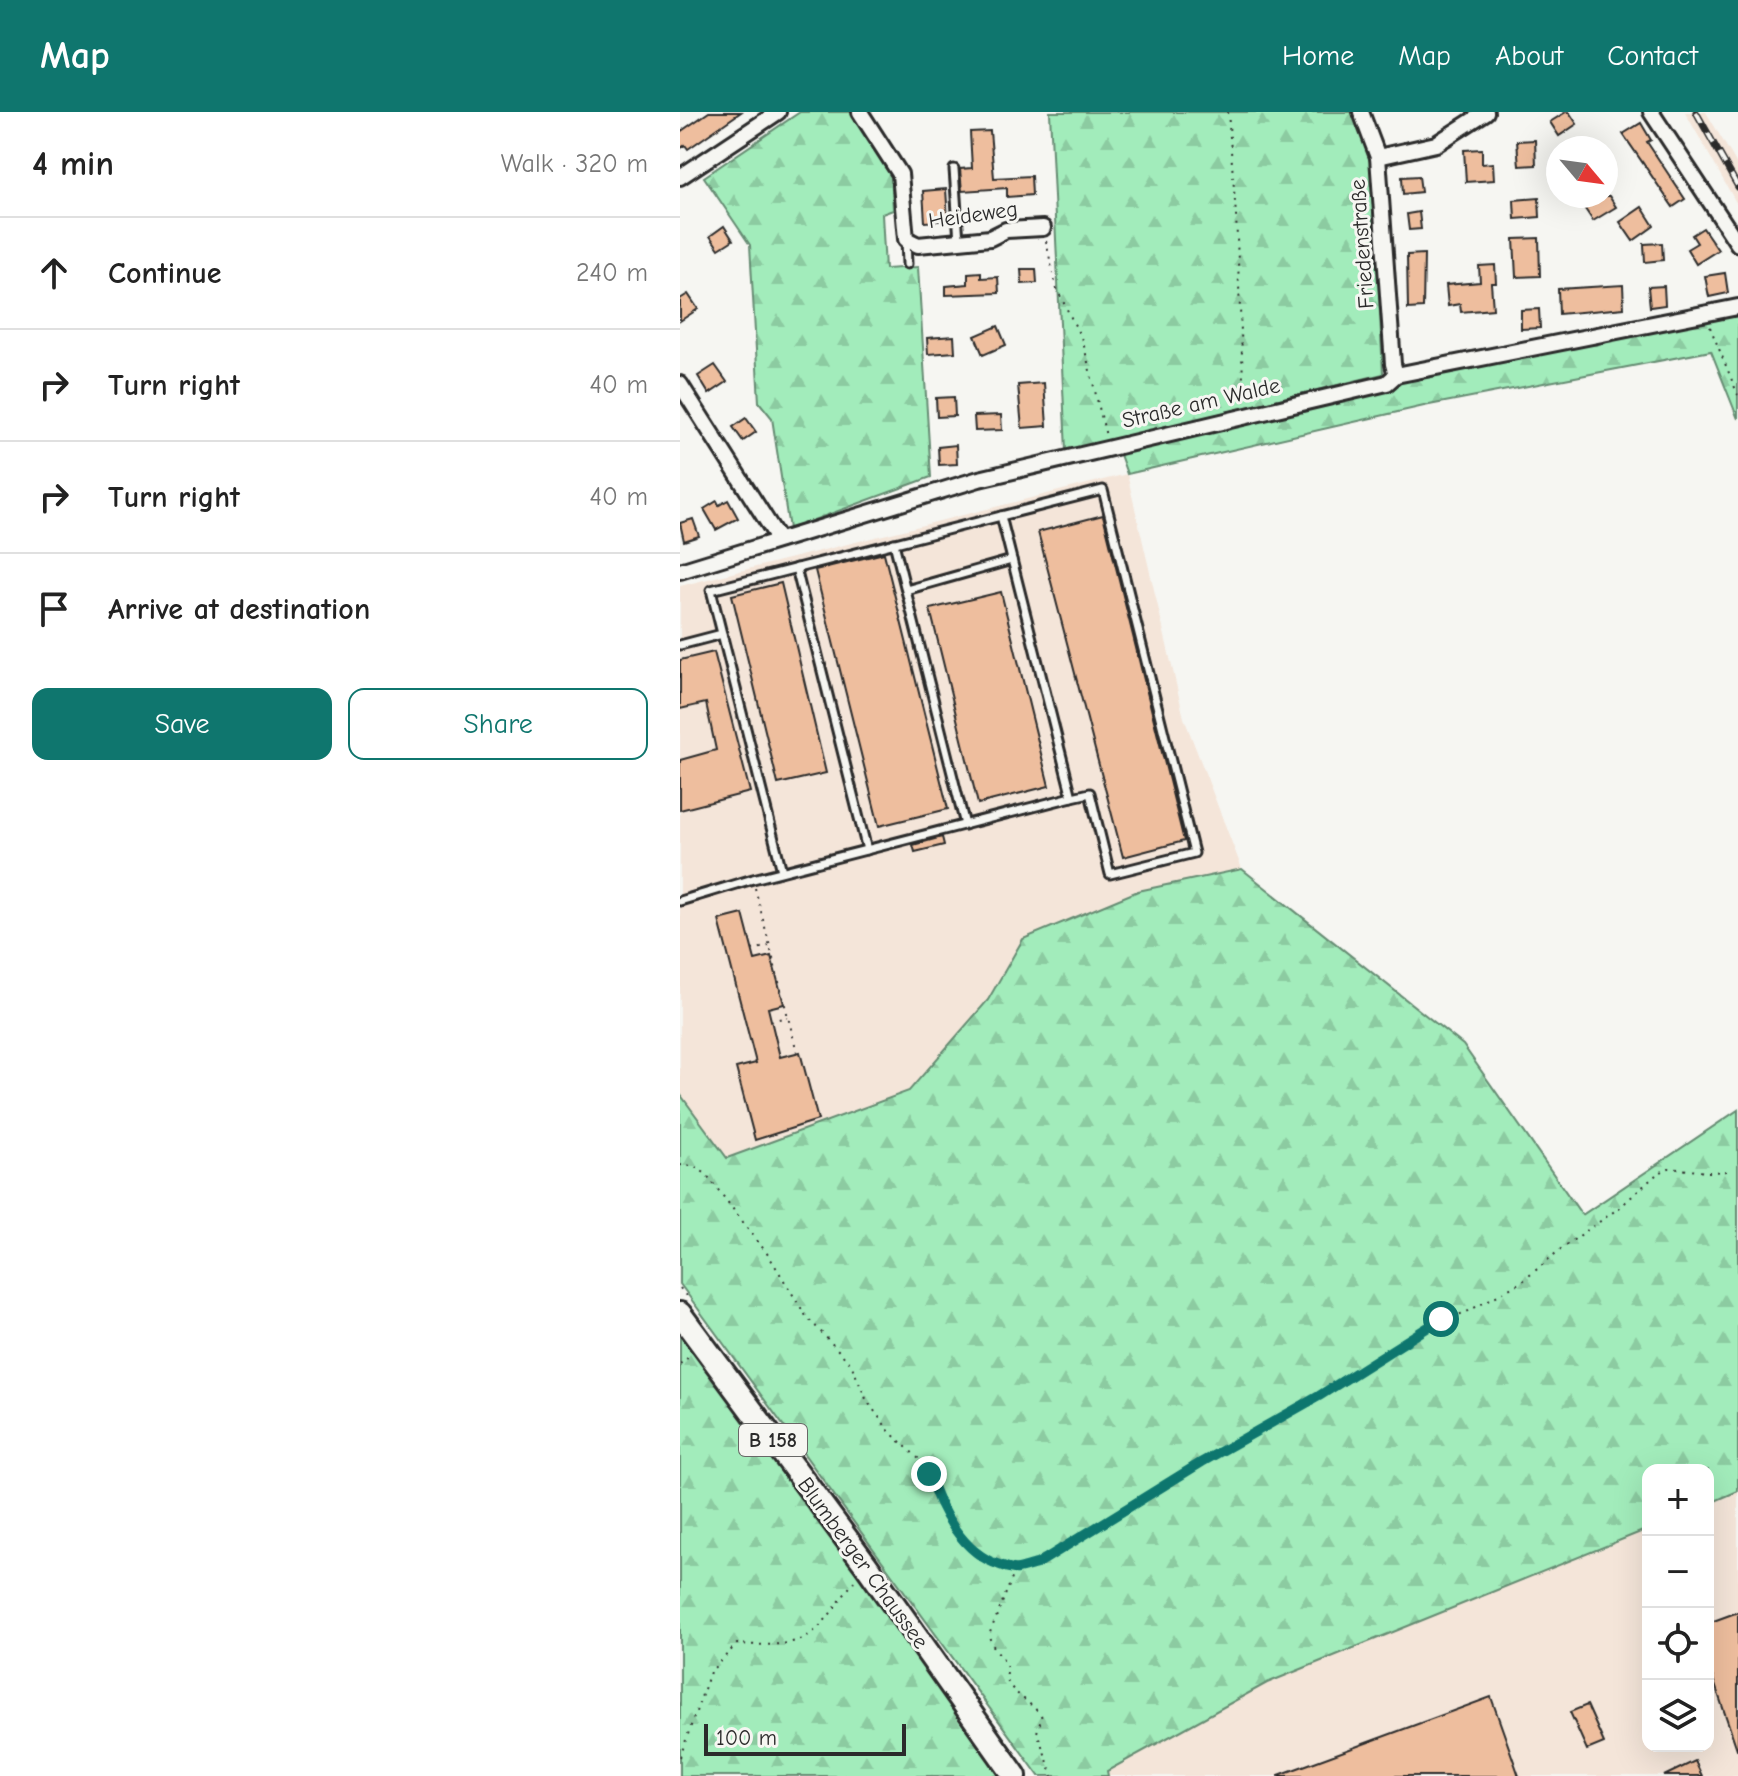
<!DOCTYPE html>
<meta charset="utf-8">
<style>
:root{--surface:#fff;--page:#f6f6f6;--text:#222;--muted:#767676;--line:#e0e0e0;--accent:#0f766e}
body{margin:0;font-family:"Comic Neue",sans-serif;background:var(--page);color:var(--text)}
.controls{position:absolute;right:24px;bottom:24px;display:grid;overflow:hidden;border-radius:16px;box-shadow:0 8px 32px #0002}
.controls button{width:72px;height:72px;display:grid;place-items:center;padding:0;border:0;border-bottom:2px solid var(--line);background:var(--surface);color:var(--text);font:40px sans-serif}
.compass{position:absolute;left:866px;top:24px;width:72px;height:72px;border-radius:50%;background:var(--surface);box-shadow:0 8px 32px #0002;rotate:119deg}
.scale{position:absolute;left:24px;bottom:20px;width:202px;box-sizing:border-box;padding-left:8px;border:4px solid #2b2b2b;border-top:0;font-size:22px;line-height:28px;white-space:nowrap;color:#2b2b2b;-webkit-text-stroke:6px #f6f6f2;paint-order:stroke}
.stop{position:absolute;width:24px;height:24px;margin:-18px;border:6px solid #0f766e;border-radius:50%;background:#fff}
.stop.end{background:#0f766e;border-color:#fff;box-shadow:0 2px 8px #0008}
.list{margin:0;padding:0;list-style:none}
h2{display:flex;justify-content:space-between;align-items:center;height:104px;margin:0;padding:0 32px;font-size:34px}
h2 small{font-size:26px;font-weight:400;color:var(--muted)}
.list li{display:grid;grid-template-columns:52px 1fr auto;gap:24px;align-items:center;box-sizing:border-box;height:112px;padding:0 32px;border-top:2px solid var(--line)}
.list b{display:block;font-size:30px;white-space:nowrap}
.list em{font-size:26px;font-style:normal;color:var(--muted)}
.actions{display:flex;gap:16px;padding:24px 32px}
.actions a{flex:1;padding:18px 0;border:2px solid var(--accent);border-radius:16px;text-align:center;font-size:28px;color:var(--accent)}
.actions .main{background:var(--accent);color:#fff}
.icon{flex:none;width:44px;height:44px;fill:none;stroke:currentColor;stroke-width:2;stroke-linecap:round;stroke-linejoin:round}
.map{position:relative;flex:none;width:1058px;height:1664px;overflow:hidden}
header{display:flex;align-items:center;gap:48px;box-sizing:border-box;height:112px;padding:0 40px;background:var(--accent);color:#fff}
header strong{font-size:38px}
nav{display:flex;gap:44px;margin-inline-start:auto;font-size:28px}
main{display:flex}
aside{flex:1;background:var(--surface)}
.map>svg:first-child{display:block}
.built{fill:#f4e5d9}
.forest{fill:url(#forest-firs);stroke:#668c73;stroke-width:2}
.building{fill:#eebe9e;stroke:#2b2b2b;stroke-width:2}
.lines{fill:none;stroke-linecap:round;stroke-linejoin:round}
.service-casing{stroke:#2b2b2b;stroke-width:13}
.minor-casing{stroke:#2b2b2b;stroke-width:20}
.primary-casing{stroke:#2b2b2b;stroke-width:28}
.path{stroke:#2b2b2b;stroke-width:2;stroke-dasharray:2 6;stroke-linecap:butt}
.service{stroke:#f6f6f2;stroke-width:7}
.minor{stroke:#f6f6f2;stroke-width:14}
.primary{stroke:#f6f6f2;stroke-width:22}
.rail-casing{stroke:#2b2b2b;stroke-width:7}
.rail{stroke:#f6f6f2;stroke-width:4;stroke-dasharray:12;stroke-linecap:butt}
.route{stroke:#0f766e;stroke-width:10}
.labels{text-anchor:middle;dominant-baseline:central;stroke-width:6;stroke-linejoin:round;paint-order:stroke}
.shield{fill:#f6f6f2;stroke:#686867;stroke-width:2}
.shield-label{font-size:20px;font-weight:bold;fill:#2b2b2b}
.street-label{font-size:22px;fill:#2b2b2b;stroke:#f6f6f2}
</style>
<header>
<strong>Map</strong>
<nav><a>Home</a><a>Map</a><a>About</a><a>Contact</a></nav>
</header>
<main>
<aside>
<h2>4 min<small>Walk · 320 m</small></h2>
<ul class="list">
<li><svg class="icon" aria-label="ahead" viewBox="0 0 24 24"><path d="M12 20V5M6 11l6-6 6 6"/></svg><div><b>Continue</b></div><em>240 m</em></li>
<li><svg class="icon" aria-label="right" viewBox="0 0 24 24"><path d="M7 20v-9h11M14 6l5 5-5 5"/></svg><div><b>Turn right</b></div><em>40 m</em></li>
<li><svg class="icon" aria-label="right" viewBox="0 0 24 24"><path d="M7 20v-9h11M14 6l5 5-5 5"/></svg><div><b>Turn right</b></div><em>40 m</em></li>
<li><svg class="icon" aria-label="arrive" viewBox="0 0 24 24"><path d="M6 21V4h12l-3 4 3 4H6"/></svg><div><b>Arrive at destination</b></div></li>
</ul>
<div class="actions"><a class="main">Save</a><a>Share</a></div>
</aside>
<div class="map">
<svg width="1058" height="1664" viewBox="0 0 1058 1664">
<defs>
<pattern id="forest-firs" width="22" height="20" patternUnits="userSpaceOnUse" patternTransform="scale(2)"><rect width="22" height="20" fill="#a2ecbb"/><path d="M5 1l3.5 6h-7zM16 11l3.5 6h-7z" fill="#8ccba1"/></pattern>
</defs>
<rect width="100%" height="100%" fill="#f6f6f2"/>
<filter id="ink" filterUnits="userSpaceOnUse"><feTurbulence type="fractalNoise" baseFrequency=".0125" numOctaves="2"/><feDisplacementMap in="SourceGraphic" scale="16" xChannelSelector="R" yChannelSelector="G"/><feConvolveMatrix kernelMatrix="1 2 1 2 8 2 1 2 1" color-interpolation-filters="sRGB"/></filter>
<g filter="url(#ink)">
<g class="built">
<polygon points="1005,0 1026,0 1058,54 1058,94"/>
<polygon points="447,362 504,606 562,757 458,779 343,827 308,888 229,979 47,1046 0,982 0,474"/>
<polygon points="1058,1379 1058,1664 428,1664 426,1659 587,1571 968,1416 968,1634 1028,1634 1028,1392"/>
</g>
<g class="forest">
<polygon points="120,0 171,0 211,57 213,98 202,102 205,157 238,155 251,365 109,417 92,306 79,290 70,133 24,65"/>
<polygon points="370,0 677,0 692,42 703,262 386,339"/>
<polygon points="1058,201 1058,307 1031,239 744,294 447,362 438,337 708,272"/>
<polygon points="562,757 783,933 902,1103 1058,998 1058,1379 1028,1392 1028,1358 968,1358 968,1417 587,1571 427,1659 428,1664 359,1664 0,1172 0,982 47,1046 229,979 308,888 343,827 458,779"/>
<polygon points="0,1213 325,1664 0,1664"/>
</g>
<g class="building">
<polygon points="29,0 61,0 8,37 5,33 0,37 0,20"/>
<polygon points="886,0 889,0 897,12 879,24 870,10"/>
<polygon points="961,11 971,28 967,30 1005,87 993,95 943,22"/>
<polygon points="310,19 314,66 351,64 352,83 327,85 327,76 282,79 280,57 292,56 290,20"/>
<polygon points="855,28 856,53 839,54 837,29"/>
<polygon points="802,37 802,52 813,51 814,68 786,70 784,38"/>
<polygon points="739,64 741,80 723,82 722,65"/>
<polygon points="266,77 268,108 245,110 243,79"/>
<polygon points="918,84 929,84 936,95 913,109 903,94"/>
<polygon points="859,86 860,105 835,107 834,88"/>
<polygon points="962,95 974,114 953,129 940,110"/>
<polygon points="739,100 741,117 729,118 727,102"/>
<polygon points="44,114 53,128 39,137 30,124"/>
<polygon points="1023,116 1038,138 1016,152 1007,137 1017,131 1012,123"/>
<polygon points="859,126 860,164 836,165 834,127"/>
<polygon points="982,131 983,148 965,150 964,132"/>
<polygon points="744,142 743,196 728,197 727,143"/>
<polygon points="815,153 816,171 811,171 813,197 781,200 780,192 768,194 766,173 800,170 799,154"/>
<polygon points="341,157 356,157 357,171 342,172"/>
<polygon points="301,160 301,166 318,165 319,181 266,183 266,174 288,172 288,161"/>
<polygon points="1045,161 1048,181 1029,185 1025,164"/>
<polygon points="943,173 944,196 879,202 878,177"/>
<polygon points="984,174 985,193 970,195 968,175"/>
<polygon points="8,182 18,197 0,209 0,187"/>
<polygon points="859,197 860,216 841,217 841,198"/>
<polygon points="318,214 326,233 303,243 295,224"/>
<polygon points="274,224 275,240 248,242 247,226"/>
<polygon points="35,253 47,270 29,282 18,264"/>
<polygon points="364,271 367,314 342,316 338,273"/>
<polygon points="274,285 275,304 257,305 256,286"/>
<polygon points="321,303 322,318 295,319 294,304"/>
<polygon points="66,306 76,320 63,329 53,315"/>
<polygon points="276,333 277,352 259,353 258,335"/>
<polygon points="48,388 58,406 36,418 24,397 37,389 39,393"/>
<polygon points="423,403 504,729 443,745 358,420"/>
<polygon points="13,407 19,424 4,429 0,411"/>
<polygon points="204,441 268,697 199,714 135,458"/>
<polygon points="101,471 146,661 98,672 52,483"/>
<polygon points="321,480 369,674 298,692 250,497"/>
<polygon points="34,540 70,680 0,698 0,648 36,638 26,591 0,597 0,548"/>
<polygon points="262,725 264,733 235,740 233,733"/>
<polygon points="63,802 75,848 91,844 104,892 88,896 100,945 120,940 138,1008 75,1028 56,956 76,951 39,808"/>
<polygon points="1058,1500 1058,1637 1057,1637 1028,1552 1028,1511"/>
<polygon points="811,1585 839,1664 599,1664 599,1663"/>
<polygon points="907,1593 924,1631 907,1638 890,1600"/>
<polygon points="1015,1649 1022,1664 984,1664"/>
</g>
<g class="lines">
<g class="service-casing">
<g id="service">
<polyline points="274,57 279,129"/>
<polyline points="226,127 227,152"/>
<polyline points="214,431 285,713"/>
<polyline points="116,456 187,738"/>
<polyline points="226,478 332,448"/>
<polyline points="0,533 42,522"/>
<polyline points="102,759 31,478 423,378 514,741 430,762 410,681 392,685"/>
<polyline points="0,789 73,767 392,685 321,404"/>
</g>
</g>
<g class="minor-casing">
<g id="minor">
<polyline points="180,0 220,62 226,127 238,133 310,126 326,118 363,116"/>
<polyline points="681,0 698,45 713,252 716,263"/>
<polyline points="971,0 1058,132"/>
<polyline points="698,45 756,32 806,0"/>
<polyline points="0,65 98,0"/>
<polyline points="0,272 99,428"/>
<polyline points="0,459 299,367 707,271 716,263 1058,195"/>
</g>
</g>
<g class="primary-casing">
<polyline id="primary" points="0,1202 186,1453 335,1664"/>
</g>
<g class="path">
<polyline points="548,0 556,103 564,290"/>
<polyline points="366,129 376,175 403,230 426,324"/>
<polyline points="1030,215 1058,283"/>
<polyline points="75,776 117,940"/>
<polyline points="72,838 89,834"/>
<polyline points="91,909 107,905"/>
<polyline points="0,1053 14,1054 26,1062 89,1144 126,1204 171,1252 187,1289 210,1320 239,1347 249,1362 255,1383 277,1423 309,1450 336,1458 357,1452 522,1350 639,1284 761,1207 785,1201 843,1169 882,1136 939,1096 977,1062 989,1056 1028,1060 1050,1059"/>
<polyline points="0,1176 6,1184"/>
<polyline points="0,1252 10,1244"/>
<path d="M335 1459 309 1523C311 1535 319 1540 325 1550 329 1558 324 1567 330 1574 340 1586 353 1592 362 1605L357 1620 373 1664"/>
<path d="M0 1645 30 1560 57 1532C132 1536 133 1526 174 1469"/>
</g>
<use href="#service" class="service"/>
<use href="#minor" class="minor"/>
<use href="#primary" class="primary"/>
<g class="rail-casing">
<polyline id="rail" points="1016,0 1058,75"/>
</g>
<use href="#rail" class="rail"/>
</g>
</g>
<g class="lines" filter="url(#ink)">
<path class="route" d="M249 1362C259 1397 283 1442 320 1453 326 1455 332 1458 338 1457 344 1456 351 1453 357 1452L522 1350 639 1284 761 1207"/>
</g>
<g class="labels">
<rect class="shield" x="59" y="1312" width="68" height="32" rx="6"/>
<g class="shield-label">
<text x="93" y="1328">B 158</text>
</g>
<g class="street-label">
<text transform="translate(293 103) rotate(-8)">Heideweg</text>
<text transform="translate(682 132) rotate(-94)">Friedenstraße</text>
<text transform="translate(521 291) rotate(-13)">Straße am Walde</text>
<text transform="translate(183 1451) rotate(54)">Blumberger Chaussee</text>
</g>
</g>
</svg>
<div class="controls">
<button>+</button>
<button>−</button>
<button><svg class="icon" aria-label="locate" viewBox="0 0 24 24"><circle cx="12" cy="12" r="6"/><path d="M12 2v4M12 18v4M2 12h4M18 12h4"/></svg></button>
<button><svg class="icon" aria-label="layers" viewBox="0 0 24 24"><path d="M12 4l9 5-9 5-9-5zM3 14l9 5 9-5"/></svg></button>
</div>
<svg class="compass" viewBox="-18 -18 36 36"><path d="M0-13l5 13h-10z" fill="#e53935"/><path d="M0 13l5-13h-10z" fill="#767676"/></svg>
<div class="scale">100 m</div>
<div class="stop" style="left:761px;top:1207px"></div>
<div class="stop end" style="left:249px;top:1362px"></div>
</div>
</main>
